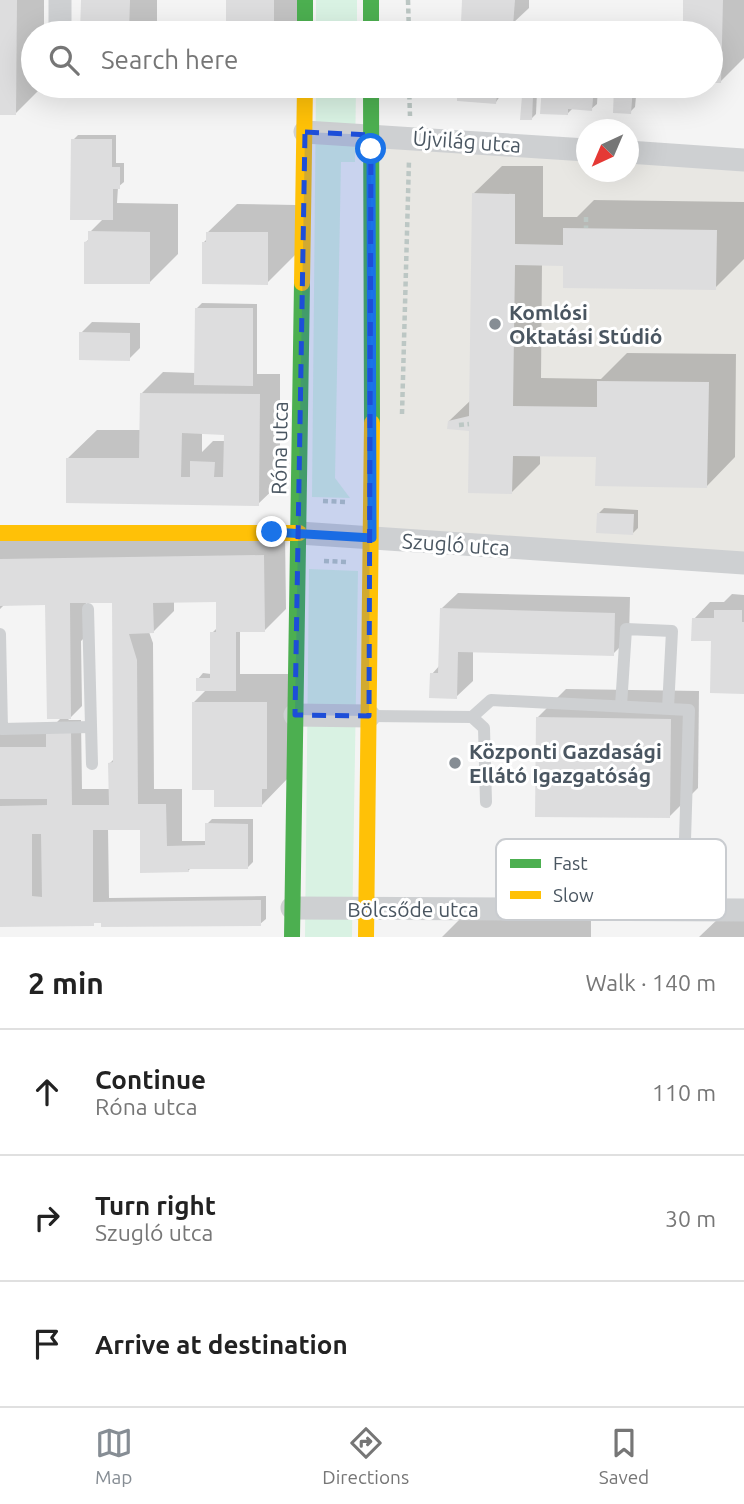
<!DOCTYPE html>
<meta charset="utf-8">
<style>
:root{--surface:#fff;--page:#f6f6f6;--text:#222;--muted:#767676;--line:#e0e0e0;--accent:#868d94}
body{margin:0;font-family:Ubuntu,sans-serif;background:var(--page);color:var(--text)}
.compass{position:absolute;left:576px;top:119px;width:63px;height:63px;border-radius:50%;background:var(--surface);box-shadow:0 7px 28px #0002;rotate:224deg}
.stop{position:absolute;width:21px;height:21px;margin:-16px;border:5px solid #1a73e8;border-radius:50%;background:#fff}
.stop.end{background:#1a73e8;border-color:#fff;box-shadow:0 2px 7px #0008}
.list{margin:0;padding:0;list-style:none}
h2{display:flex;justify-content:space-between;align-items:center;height:91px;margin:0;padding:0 28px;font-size:30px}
h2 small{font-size:23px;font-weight:400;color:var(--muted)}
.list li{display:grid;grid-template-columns:46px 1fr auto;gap:21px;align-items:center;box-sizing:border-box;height:126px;padding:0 28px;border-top:2px solid var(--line)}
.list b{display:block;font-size:26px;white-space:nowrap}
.list p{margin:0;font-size:23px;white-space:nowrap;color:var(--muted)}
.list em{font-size:23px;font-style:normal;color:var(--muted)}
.icon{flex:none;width:38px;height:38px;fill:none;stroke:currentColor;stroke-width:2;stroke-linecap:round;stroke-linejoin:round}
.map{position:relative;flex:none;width:744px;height:937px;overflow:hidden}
.search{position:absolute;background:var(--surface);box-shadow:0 7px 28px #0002;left:21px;right:21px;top:21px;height:77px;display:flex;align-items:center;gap:18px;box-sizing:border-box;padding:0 24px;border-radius:38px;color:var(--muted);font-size:26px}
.sheet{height:469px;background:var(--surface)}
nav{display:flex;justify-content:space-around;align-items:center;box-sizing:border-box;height:98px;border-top:2px solid var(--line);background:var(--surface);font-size:19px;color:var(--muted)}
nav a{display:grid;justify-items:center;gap:4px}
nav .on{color:var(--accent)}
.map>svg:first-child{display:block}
.commercial{fill:#e8e7e3}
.green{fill:#d9f2e3}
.shadow{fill:#0003;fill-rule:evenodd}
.building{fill:#ddddde;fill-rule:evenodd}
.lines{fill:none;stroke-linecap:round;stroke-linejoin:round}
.path{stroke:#bcc7c4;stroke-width:4.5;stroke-dasharray:5 3.5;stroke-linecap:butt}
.lane{stroke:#ced0d2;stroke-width:12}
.street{stroke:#ced0d2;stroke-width:23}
.fast{stroke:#4caf50;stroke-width:16}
.slow{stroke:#ffc107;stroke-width:16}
.route{stroke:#1a73e8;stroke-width:9}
.marked{fill:#1d4ed8;fill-opacity:0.2;stroke:#1d4ed8;stroke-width:5;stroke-dasharray:14 9;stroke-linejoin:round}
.poi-dot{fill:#868d94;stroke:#fff;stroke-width:2.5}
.labels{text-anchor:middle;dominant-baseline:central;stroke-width:6;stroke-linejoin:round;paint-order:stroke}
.street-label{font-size:21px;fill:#4a5661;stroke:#fff}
.poi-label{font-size:21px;font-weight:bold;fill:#4a5661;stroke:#fff;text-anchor:start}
.key{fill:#fff;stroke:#c9ccd0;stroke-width:2}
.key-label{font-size:19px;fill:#4a5661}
</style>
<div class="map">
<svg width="744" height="937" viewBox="0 0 744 937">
<rect width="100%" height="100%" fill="#f4f4f4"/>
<polygon class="commercial" points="377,140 586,155 586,172 628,172 629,158 744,166 744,560 376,534"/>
<g class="green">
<rect x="316" y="0" width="41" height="33"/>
<polygon points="316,86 356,86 355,162 341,162 335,478 350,498 312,497"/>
<polygon points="309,569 358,571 352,937 305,937"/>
</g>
<g class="shadow">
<polygon points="0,0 44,0 44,33 33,33 33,86 43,86 15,114 0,113"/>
<rect x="82" y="0" width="75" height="33"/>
<polygon points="228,0 301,0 301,33 227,33"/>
<polygon points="464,0 529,0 529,8 512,24"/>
<polygon points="685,0 744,0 744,58 721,81 711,81 711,33 684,33"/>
<polygon points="625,24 641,25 640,33 619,33 620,29"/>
<polygon points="513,27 535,28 535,33 508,33"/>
<polygon points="459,86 507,86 496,102 458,99"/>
<polygon points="544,86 598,86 597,104 591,109 573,108 567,114 542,112"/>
<polygon points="616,86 637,86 635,107 630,112 615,112"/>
<polygon points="529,91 537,92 536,114 531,119 523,97"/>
<polygon points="78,135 116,135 116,163 124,163 124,182 118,187 117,203 178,204 178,254 149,283 86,242 90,238 90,232 104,218 73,140"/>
<polygon points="502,166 543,166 543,217 577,217 594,200 744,202 744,259 715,288 565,264 542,264 541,378 601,379 627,353 736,354 735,457 707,486 597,456 540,455 540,464 512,492 471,430 449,421 471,400 473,194"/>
<polygon points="237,204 296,205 296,254 267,283 204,242 208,238 208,232"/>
<path d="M202 303 257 304V374H280V483L258 504 68 458 97 430H141L142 393 163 372 196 373 197 308ZM202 432 226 433V441H213L202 452Z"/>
<polygon points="92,322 140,323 140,348 129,359 81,333"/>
<polygon points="604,508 638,510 638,528 633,533 599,513"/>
<path d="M0 532 285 535 286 609 265 630H240V674H294L289 777 261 806 216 788 193 703 207 689 198 679 203 673 211 674 212 633 217 628 218 600 174 601V611L153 632H149L153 643 154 789H182V841H207V824L212 819H253V862L248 867H192L188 871 142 828H108L109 898 266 896V919L260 924 97 921 93 924 0 925V732L48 731 62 717 47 601 5 604 0 609ZM86 601H113L115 758 110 763V789H82L81 720H68L82 706 81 641 86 636Z"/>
<polygon points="458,593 630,597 629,638 613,654 473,650 473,681 456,697 432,674 440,665 441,609"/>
<polygon points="732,594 744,595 744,692 712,640 694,619 710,602 724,602"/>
<polygon points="566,689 699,691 698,788 670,816 537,718"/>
<polygon points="720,917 744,917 744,937 699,937"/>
<polygon points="460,919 591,921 591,937 442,937"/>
</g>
<g class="building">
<polygon points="0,0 17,0 16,115 0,115"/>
<polygon points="81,0 130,0 129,33 80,33"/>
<rect x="226" y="0" width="48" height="33"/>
<polygon points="462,0 515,0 513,26 461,23"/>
<polygon points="683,0 723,0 721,83 711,83 711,33 683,33"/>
<polygon points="618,29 636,30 636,33 618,33"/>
<polygon points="457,86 503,86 503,95 497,95 496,104 457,101"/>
<polygon points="542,86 594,86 592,111 568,109 568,115 540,114"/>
<polygon points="614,86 633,86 631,114 613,113"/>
<polygon points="522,96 533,96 532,120 520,120"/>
<polygon points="71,139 112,139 112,167 120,167 120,189 113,189 113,220 70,220"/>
<polygon points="472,193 515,194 515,244 563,245 563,228 717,230 716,290 563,288 563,266 515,265 513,406 597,407 597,381 709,382 707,488 595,486 596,457 513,456 512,494 468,493 469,431 447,429 448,421 469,416"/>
<polygon points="88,231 150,232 150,284 84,284 84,242 88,241"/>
<polygon points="206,232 268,232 268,285 202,284 202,242 206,242"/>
<polygon points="195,308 253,308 253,386 194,385"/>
<polygon points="79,332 130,333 130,361 79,360"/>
<path d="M140 393 260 394 259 506 66 503V458H139ZM182 433 224 435 223 477H214L215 462 190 461V477H181Z"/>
<polygon points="597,513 634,514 633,535 596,533"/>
<path d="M264 555 265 632H236V691H196V678H210V632H216V602L153 603 154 633 129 634 137 660 138 804H166L167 846 205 845V823L248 824V869H188L189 872 140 873V830H93V902L261 900V926L101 927V923H94V926L0 927V806L47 805V799H0V747H46V731L71 730 72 805H109L108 763 113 762 112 603H70L71 719H47L45 605 0 606V559ZM32 834H41L42 897 32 896Z"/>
<polygon points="440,608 615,613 614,656 458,652 457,699 429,698 430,673 438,673"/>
<polygon points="714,610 742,610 742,622 744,622 744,694 710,693 711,641 691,641 692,618 714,618"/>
<polygon points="192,702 267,702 267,789 262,789 262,807 214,807 214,790 192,790"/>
<polygon points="536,717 671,719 670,818 535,817"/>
</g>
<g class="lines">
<g class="path">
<polyline points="408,0 409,33"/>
<polyline points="409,86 410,116"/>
<polyline points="586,217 586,228"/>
<polyline points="402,414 409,160"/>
<polyline points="459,425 469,424"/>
<polyline points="323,501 346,502"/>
<polyline points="324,561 347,562"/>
</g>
<g class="lane">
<polyline points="88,609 92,764"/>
<polyline points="0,634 2,729 91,727"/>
<polyline points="621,706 626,629 672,631 668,708"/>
<polyline points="370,716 472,717 484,728 486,802"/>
<polyline points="472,717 491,700 689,710 685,840"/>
</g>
<g class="street">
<polyline points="60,0 60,33"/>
<polyline points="305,132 586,150"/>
<polyline points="628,152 744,160"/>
<polyline points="299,533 744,563"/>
<polyline points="295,715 369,716"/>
<polyline points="292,908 744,910"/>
</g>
<g class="fast">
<polyline points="305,0 305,33"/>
<polyline points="371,0 371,33"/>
<polyline points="371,86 372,423"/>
<polyline points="292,937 302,283"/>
</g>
<g class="slow">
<polyline points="302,283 305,86"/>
<polyline points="0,533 299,533"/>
<polyline points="366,937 372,423"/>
</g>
</g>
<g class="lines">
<polyline class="route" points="272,532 372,538 371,149"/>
</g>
<path class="marked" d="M305 132 371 135 369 716 295 715Z"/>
<g class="poi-dot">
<circle cx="495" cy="324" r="7"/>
<circle cx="455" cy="763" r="7"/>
</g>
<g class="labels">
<g class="street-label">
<text transform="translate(467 141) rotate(4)">Újvilág utca</text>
<text transform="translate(279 448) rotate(-89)">Róna utca</text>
<text transform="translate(456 544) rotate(4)">Szugló utca</text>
<text x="413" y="909">Bölcsőde utca</text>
</g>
<g class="poi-label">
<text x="509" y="312">Komlósi<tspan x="509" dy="24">Oktatási Stúdió</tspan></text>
<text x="469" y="751">Központi Gazdasági<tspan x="469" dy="24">Ellátó Igazgatóság</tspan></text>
</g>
</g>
<rect x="496" y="839" width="230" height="81" rx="10" class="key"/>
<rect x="510" y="859" width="31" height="9" fill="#4caf50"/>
<rect x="510" y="891" width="31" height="8" fill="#ffc107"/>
<g class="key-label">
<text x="553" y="870">Fast</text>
<text x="553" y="902">Slow</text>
</g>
</svg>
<svg class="compass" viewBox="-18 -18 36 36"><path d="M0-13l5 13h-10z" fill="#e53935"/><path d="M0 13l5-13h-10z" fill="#767676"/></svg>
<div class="stop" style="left:371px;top:149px"></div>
<div class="stop end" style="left:272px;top:532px"></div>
<div class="search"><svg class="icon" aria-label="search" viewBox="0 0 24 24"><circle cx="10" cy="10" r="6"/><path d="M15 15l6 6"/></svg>Search here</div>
</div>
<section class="sheet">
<h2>2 min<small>Walk · 140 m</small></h2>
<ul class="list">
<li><svg class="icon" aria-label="ahead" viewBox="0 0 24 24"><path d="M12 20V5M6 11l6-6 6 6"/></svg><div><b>Continue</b><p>Róna utca</p></div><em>110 m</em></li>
<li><svg class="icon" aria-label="right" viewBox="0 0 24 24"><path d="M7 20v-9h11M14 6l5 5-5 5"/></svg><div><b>Turn right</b><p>Szugló utca</p></div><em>30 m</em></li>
<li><svg class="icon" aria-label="arrive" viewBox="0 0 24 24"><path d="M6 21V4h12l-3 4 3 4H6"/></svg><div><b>Arrive at destination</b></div></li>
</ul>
</section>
<nav>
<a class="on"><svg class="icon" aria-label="map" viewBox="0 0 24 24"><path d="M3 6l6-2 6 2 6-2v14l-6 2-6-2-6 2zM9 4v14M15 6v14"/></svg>Map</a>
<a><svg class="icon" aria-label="directions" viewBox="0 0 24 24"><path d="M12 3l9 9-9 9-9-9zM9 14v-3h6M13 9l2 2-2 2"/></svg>Directions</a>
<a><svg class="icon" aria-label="saved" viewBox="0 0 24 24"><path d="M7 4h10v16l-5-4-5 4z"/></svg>Saved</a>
</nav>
